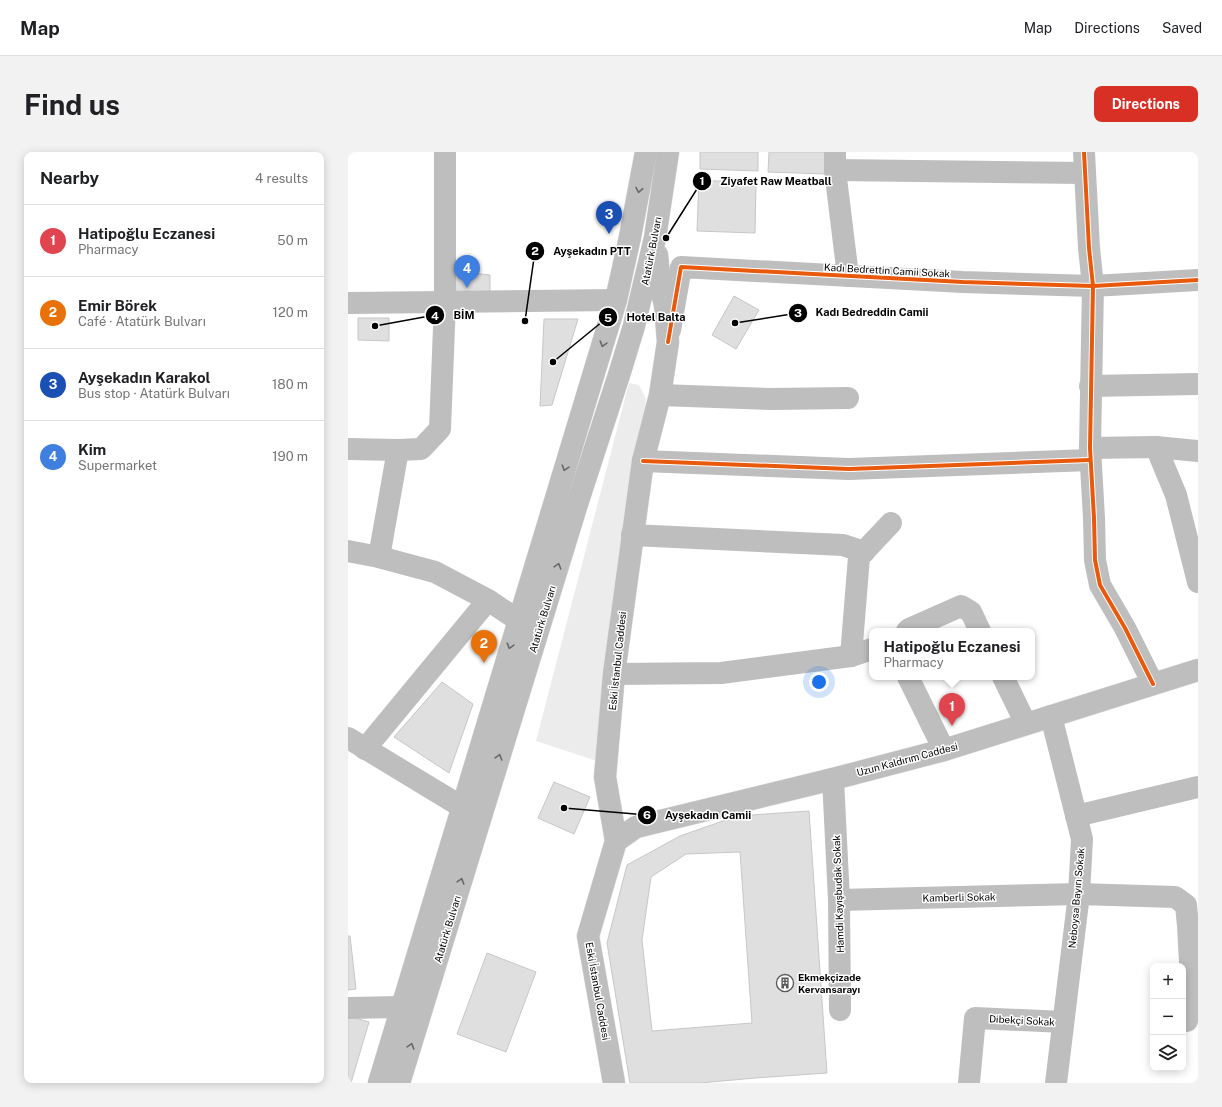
<!DOCTYPE html>
<meta charset="utf-8">
<style>
:root{--surface:#fff;--page:#f2f2f2;--text:#202124;--muted:#757577;--line:#e0e0e0;--accent:#d93025}
body{margin:0;font-family:"Public Sans",sans-serif;background:var(--page);color:var(--text)}
.controls{position:absolute;right:12px;bottom:12px;display:grid;overflow:hidden;border-radius:8px;box-shadow:0 2px 10px #0003}
.controls button{width:36px;height:36px;display:grid;place-items:center;padding:0;border:0;border-bottom:1px solid var(--line);background:var(--surface);color:var(--text);font:20px sans-serif}
.you{position:absolute;left:471px;top:530px;width:14px;height:14px;margin:-10px;border:3px solid #fff;border-radius:50%;background:#1a73e8;box-shadow:0 0 0 6px #1a73e833}
.badge{display:grid;place-items:center;width:26px;height:26px;border-radius:50%;background:var(--accent);color:#fff;font-size:13px;font-weight:700}
.pin{position:absolute;translate:-50% -33px;filter:drop-shadow(0 1px 2px #0008)}
.pin::after{content:'';position:absolute;top:21px;width:14px;height:12px;background:inherit;clip-path:polygon(0 0,100% 0,50% 100%)}
.popup{position:absolute;left:521px;top:476px;width:166px;height:52px;box-sizing:border-box;display:grid;place-content:center;border-radius:8px;background:var(--surface);filter:drop-shadow(0 1px 3px #0005);font-size:13px;white-space:nowrap;color:var(--muted)}
.popup b{font-size:15px;color:var(--text)}
.popup::after{content:'';position:absolute;left:50%;top:100%;margin-left:-8px;border:8px solid transparent;border-top-color:var(--surface)}
.list{margin:0;padding:0;list-style:none}
h2{display:flex;justify-content:space-between;align-items:center;height:52px;margin:0;padding:0 16px;font-size:17px}
h2 small{font-size:13px;font-weight:400;color:var(--muted)}
.list li{display:grid;grid-template-columns:26px 1fr auto;gap:12px;align-items:center;box-sizing:border-box;height:72px;padding:0 16px;border-top:1px solid var(--line)}
.list b{display:block;font-size:15px;white-space:nowrap}
.list p{margin:0;font-size:13px;white-space:nowrap;color:var(--muted)}
.list em{font-size:13px;font-style:normal;color:var(--muted)}
.icon{flex:none;width:22px;height:22px;fill:none;stroke:currentColor;stroke-width:2;stroke-linecap:round;stroke-linejoin:round}
.map{position:relative;flex:none;width:850px;height:931px;overflow:hidden;border-radius:8px}
header{display:flex;align-items:center;gap:24px;box-sizing:border-box;height:56px;padding:0 20px;background:var(--surface);border-bottom:1px solid var(--line)}
header strong{font-size:19px}
nav{display:flex;gap:22px;margin-inline-start:auto;font-size:14px}
.intro{display:flex;align-items:center;justify-content:space-between;box-sizing:border-box;height:96px;padding:0 24px}
h1{margin:0;font-size:28px}
.button{padding:10px 18px;border-radius:8px;background:var(--accent);color:#fff;font-size:14px;font-weight:700}
main{display:flex;gap:24px;padding:0 24px}
aside{flex:1;background:var(--surface);border-radius:8px;box-shadow:0 2px 10px #0003}
.map>svg:first-child{display:block}
.green{fill:#ececec}
.building{fill:#dfdfdf;stroke:#c7c7c7;fill-rule:evenodd}
.lines{fill:none;stroke-linecap:round;stroke-linejoin:round}
.major-casing{stroke:#dbdbdb;stroke-width:23}
.minor{stroke:#bebebe;stroke-width:22}
.major{stroke:#bebebe;stroke-width:22}
.cycleway-casing{stroke:#fff;stroke-width:6}
.cycleway{stroke:#e8590c;stroke-width:4}
.oneway{stroke:#686868}
.labels{text-anchor:middle;dominant-baseline:central;stroke-width:3;stroke-linejoin:round;paint-order:stroke}
.street-label{font-size:10px;fill:#000;stroke:#fff}
.poi-label{font-size:10px;font-weight:bold;fill:#000;stroke:#fff;text-anchor:start}
.leader{fill:none;stroke:#000;stroke-width:1.5}
.callout-dot{fill:#000;stroke:#fff;stroke-width:1.5}
.mark-label{font-size:12px;text-anchor:middle;font-weight:bold;fill:#fff}
.callout-label{font-size:11px;text-anchor:middle;font-weight:bold;fill:#000;stroke:#fff;stroke-width:3;stroke-linejoin:round;paint-order:stroke}
</style>
<header>
<strong>Map</strong>
<nav><a>Map</a><a>Directions</a><a>Saved</a></nav>
</header>
<div class="intro"><h1>Find us</h1><a class="button">Directions</a></div>
<main>
<aside>
<h2>Nearby<small>4 results</small></h2>
<ul class="list">
<li><span class="badge" style="background:#e0444e">1</span><div><b>Hatipoğlu Eczanesi</b><p>Pharmacy</p></div><em>50 m</em></li>
<li><span class="badge" style="background:#e8710a">2</span><div><b>Emir Börek</b><p>Café · Atatürk Bulvarı</p></div><em>120 m</em></li>
<li><span class="badge" style="background:#1a4fb4">3</span><div><b>Ayşekadın Karakol</b><p>Bus stop · Atatürk Bulvarı</p></div><em>180 m</em></li>
<li><span class="badge" style="background:#3f7fe0">4</span><div><b>Kim</b><p>Supermarket</p></div><em>190 m</em></li>
</ul>
</aside>
<div class="map">
<svg width="850" height="931" viewBox="0 0 850 931">
<rect width="100%" height="100%" fill="#fff"/>
<polygon class="green" points="281,231 291,233 298,247 252,610 188,589"/>
<g class="building">
<polygon points="352,0 410,0 410,19 352,17"/>
<polygon points="421,0 479,0 478,22 420,20"/>
<polygon points="351,28 408,31 407,81 349,79"/>
<polygon points="106,119 142,123 142,144 106,142"/>
<polygon points="386,144 411,158 388,197 364,183"/>
<polygon points="10,166 41,166 41,189 10,188"/>
<polygon points="196,167 230,167 204,253 192,254"/>
<polygon points="94,530 125,552 101,621 46,585"/>
<polygon points="206,630 242,645 226,682 190,666"/>
<path d="M461 659 479 921 407 926 352 931H282L259 791 279 713 332 684 389 664ZM392 700 404 871 304 879 294 788 303 725 338 702Z"/>
<polygon points="0,784 2,784 8,837 0,838"/>
<polygon points="139,801 188,820 158,900 109,882"/>
<polygon points="0,864 21,870 3,931 0,931"/>
</g>
<g class="lines">
<g class="major-casing">
<g id="major">
<polyline points="268,689 288,675 485,627 596,598 850,518"/>
<polyline points="31,931 268,148 282,85 298,0"/>
<polyline points="51,931 228,355 271,223 286,174 307,86 320,0"/>
<polyline points="266,931 240,784 268,689 257,625 266,522 295,309 312,243 320,190 317,153 312,133 309,103"/>
</g>
</g>
<g class="minor">
<polyline points="487,0 487,18 500,124"/>
<polyline points="736,0 741,96 745,134 742,296 746,366 747,408 752,433 777,476 805,532"/>
<polyline points="487,18 737,21"/>
<polyline points="0,151 268,148"/>
<polyline points="322,178 333,115 615,130 745,134 850,128"/>
<polyline points="742,234 850,232"/>
<polyline points="312,243 424,247 500,246"/>
<polyline points="808,295 850,299"/>
<polyline points="742,296 808,295 828,343 850,430"/>
<polyline points="0,297 50,298 31,405"/>
<polyline points="50,298 73,297 92,277 97,150 97,0"/>
<polyline points="295,309 501,317 742,308"/>
<polyline points="284,383 495,393 516,400"/>
<polyline points="0,399 31,405 87,420 140,448 170,468"/>
<polyline points="559,479 561,477 613,454 623,460 632,479"/>
<polyline points="503,504 511,405 543,371"/>
<polyline points="266,522 373,521 503,504 524,497"/>
<polyline points="560,525 596,598"/>
<polyline points="655,525 678,572"/>
<polyline points="703,564 734,687 731,742 708,931"/>
<polyline points="0,586 114,655"/>
<polyline points="17,597 140,448"/>
<polyline points="485,627 491,748 492,858"/>
<polyline points="728,664 850,635"/>
<polyline points="491,748 731,742 827,745 838,753 840,774 843,829 839,869"/>
<polyline points="0,856 53,855"/>
<polyline points="621,931 627,866 715,870"/>
</g>
<use href="#major" class="major"/>
<g class="cycleway-casing">
<g id="cycleway">
<polyline points="736,0 741,96 745,134 742,296 746,366 747,408 752,433 777,476 805,532"/>
<polyline points="320,190 333,115 615,130 745,134 850,128"/>
<polyline points="295,309 501,317 742,308"/>
</g>
</g>
<use href="#cycleway" class="cycleway"/>
</g>
<defs><path id="oneway-chevron" d="M-2-3.5L2.5 0L-2 3.5" fill="none" stroke-width="1.6" stroke-linecap="round" stroke-linejoin="round"/></defs>
<g class="oneway">
<use href="#oneway-chevron" transform="translate(291 38) rotate(101)"/>
<use href="#oneway-chevron" transform="translate(255 192) rotate(106)"/>
<use href="#oneway-chevron" transform="translate(217 316) rotate(107)"/>
<use href="#oneway-chevron" transform="translate(210 414) rotate(-73)"/>
<use href="#oneway-chevron" transform="translate(162 494) rotate(107)"/>
<use href="#oneway-chevron" transform="translate(151 605) rotate(-73)"/>
<use href="#oneway-chevron" transform="translate(113 729) rotate(-73)"/>
<use href="#oneway-chevron" transform="translate(63 894) rotate(-73)"/>
</g>
<defs>
<g id="building-ring" transform="scale(0.9)"><circle r="9.5" fill="#fff" stroke="#595959" stroke-width="1.5"/><path d="M-4-6H4V6H1V3H-1V6H-4ZM-2.5-4.3h1.7v1.8h-1.7ZM.8-4.3h1.7v1.8H.8ZM-2.5-1h1.7V.8h-1.7ZM.8-1h1.7V.8H.8Z" fill="#595959"/></g>
</defs>
<g fill-rule="evenodd">
<use href="#building-ring" x="437" y="831"/>
</g>
<g class="labels">
<g class="street-label">
<text transform="translate(303 99) rotate(-79)">Atatürk Bulvarı</text>
<text transform="translate(539 118) rotate(3)">Kadı Bedrettin Camii Sokak</text>
<text transform="translate(194 467) rotate(-73)">Atatürk Bulvarı</text>
<text transform="translate(269 509) rotate(-84)">Eski İstanbul Caddesi</text>
<text transform="translate(559 607) rotate(-15)">Uzun Kaldırım Caddesi</text>
<text transform="translate(490 742) rotate(-92)">Hamdi Kayışbudak Sokak</text>
<text transform="translate(611 745) rotate(-1)">Kamberli Sokak</text>
<text transform="translate(728 746) rotate(-85)">Neboysa Bayırı Sokak</text>
<text transform="translate(99 777) rotate(-73)">Atatürk Bulvarı</text>
<text transform="translate(250 839) rotate(80)">Eski İstanbul Caddesi</text>
<text transform="translate(674 868) rotate(3)">Dibekçi Sokak</text>
</g>
<g class="poi-label">
<text x="450" y="825">Ekmekçizade<tspan x="450" dy="12">Kervansarayı</tspan></text>
</g>
</g>
<path class="leader" d="M318 86L354 29M177 169L187 99M387 171L450 161M27 174L87 163M205 210L260 165M216 656L299 663"/>
<g class="callout-dot">
<circle cx="318" cy="86" r="4"/>
<circle cx="177" cy="169" r="4"/>
<circle cx="387" cy="171" r="4"/>
<circle cx="27" cy="174" r="4"/>
<circle cx="205" cy="210" r="4"/>
<circle cx="216" cy="656" r="4"/>
<circle cx="354" cy="29" r="10"/>
<circle cx="187" cy="99" r="10"/>
<circle cx="450" cy="161" r="10"/>
<circle cx="87" cy="163" r="10"/>
<circle cx="260" cy="165" r="10"/>
<circle cx="299" cy="663" r="10"/>
</g>
<g class="mark-label">
<text x="354" y="33">1</text>
<text x="187" y="103">2</text>
<text x="450" y="165">3</text>
<text x="87" y="168">4</text>
<text x="260" y="170">5</text>
<text x="299" y="667">6</text>
</g>
<g class="callout-label">
<text x="428" y="33">Ziyafet Raw Meatball</text>
<text x="244" y="103">Ayşekadın PTT</text>
<text x="524" y="164">Kadı Bedreddin Camii</text>
<text x="116" y="167">BİM</text>
<text x="308" y="169">Hotel Balta</text>
<text x="360" y="667">Ayşekadın Camii</text>
</g>
</svg>
<div class="controls">
<button>+</button>
<button>−</button>
<button><svg class="icon" aria-label="layers" viewBox="0 0 24 24"><path d="M12 4l9 5-9 5-9-5zM3 14l9 5 9-5"/></svg></button>
</div>
<div class="you"></div>
<div class="pin badge" style="left:604px;top:574px;background:#e0444e">1</div>
<div class="popup"><b>Hatipoğlu Eczanesi</b>Pharmacy</div>
<div class="pin badge" style="left:136px;top:511px;background:#e8710a">2</div>
<div class="pin badge" style="left:261px;top:82px;background:#1a4fb4">3</div>
<div class="pin badge" style="left:119px;top:136px;background:#3f7fe0">4</div>
</div>
</main>
